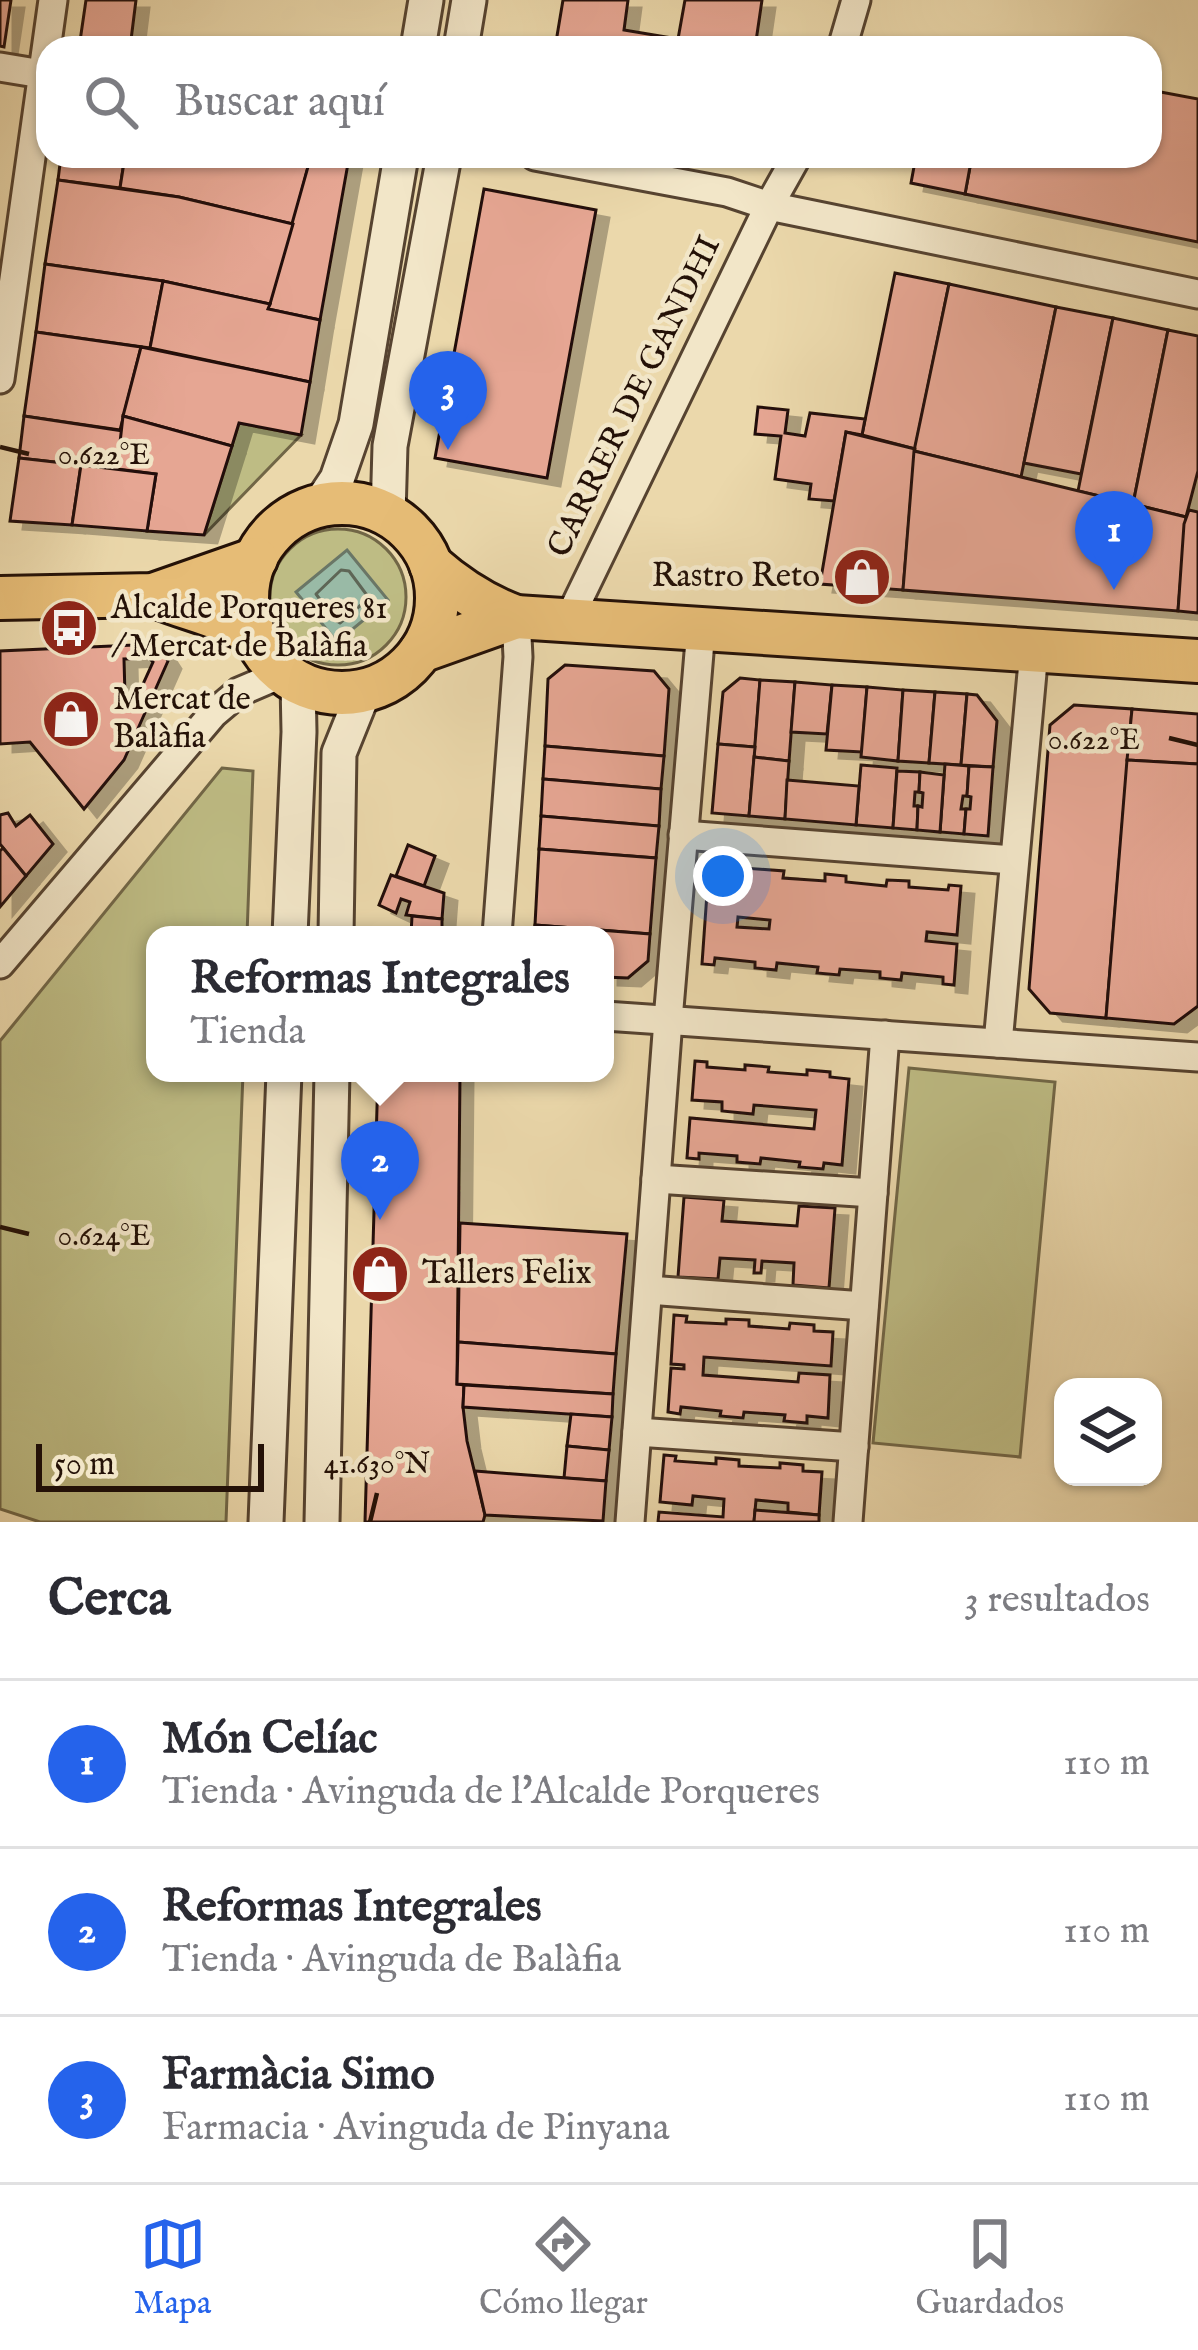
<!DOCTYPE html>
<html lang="es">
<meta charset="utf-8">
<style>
:root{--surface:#fff;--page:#f7f7f7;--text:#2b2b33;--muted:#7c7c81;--line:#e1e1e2;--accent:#2563eb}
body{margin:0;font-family:"IM FELL English",serif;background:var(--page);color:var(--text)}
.controls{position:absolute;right:36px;bottom:36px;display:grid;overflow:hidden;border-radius:24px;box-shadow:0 3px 9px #0004}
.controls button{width:108px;height:108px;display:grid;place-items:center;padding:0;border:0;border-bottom:3px solid var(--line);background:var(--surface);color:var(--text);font:60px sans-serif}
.scale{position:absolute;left:36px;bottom:30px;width:228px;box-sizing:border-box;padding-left:12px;border:6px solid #241107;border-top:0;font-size:33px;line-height:42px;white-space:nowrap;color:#241107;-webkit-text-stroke:9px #f2e6c8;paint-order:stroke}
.you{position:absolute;left:723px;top:876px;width:42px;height:42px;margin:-30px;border:9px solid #fff;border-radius:50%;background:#1a73e8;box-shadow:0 0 0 18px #1a73e833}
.badge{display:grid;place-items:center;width:78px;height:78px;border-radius:50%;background:var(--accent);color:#fff;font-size:39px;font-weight:700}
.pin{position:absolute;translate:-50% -99px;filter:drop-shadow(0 3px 6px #0008)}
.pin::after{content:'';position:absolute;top:63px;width:42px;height:36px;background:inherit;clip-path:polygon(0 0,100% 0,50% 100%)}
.popup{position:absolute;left:146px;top:926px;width:468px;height:156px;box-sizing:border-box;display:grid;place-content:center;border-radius:24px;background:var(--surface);filter:drop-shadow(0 3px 9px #0005);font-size:39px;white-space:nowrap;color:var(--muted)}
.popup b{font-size:45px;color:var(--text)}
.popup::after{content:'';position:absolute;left:50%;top:100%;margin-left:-24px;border:24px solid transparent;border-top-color:var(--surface)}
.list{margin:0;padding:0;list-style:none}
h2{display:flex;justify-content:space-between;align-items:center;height:156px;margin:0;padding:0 48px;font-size:51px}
h2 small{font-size:39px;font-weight:400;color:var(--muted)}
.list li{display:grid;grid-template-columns:78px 1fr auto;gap:36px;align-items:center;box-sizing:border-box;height:168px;padding:0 48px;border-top:3px solid var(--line)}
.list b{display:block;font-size:45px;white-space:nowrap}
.list p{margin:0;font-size:39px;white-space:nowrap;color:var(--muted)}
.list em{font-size:39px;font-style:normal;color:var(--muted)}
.icon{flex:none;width:66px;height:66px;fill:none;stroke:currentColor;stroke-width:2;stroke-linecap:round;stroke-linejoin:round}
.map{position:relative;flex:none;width:1198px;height:1522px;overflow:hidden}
.search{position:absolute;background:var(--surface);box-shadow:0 3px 9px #0004;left:36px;right:36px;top:36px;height:132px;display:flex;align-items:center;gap:30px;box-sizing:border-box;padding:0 42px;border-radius:36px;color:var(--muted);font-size:45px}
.sheet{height:660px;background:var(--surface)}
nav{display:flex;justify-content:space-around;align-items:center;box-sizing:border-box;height:168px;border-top:3px solid var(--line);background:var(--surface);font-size:33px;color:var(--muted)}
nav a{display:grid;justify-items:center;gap:6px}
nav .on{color:var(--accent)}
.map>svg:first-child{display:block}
.green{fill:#bebc84;stroke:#716646;stroke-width:3}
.water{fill:#99baa6;stroke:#6a7666;stroke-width:3}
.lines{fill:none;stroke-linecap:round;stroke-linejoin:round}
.shore{stroke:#5e6656;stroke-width:3}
.building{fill:#e6a693;stroke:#241107;stroke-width:3;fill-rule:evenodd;filter:url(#shadow)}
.minor-casing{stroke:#564330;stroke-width:33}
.tertiary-casing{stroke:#564330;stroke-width:39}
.primary-casing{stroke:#241107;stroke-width:48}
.minor{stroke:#f2e6c8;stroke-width:27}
.tertiary{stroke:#f2e6c8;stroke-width:33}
.primary{stroke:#e6bc76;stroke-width:42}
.ticks{fill:none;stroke:#241107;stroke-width:4.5}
.labels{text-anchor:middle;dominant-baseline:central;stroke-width:9;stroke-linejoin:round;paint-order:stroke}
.street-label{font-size:33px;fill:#241107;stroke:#f2e6c8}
.poi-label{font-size:33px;fill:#241107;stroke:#f2e6c8;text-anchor:start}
.ticks-label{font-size:30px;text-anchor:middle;fill:#241107;stroke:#f2e6c8;stroke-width:9;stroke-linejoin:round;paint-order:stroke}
</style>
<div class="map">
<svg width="1198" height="1522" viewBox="0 0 1198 1522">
<defs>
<filter id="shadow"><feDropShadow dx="13" dy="8" stdDeviation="0" flood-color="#0004"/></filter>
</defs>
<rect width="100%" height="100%" fill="#ebd8ab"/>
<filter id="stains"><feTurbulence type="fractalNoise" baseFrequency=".00167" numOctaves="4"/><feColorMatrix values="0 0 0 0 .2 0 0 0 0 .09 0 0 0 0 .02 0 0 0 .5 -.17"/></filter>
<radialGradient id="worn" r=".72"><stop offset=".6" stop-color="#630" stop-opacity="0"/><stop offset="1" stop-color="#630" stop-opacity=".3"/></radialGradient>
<g class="green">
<polygon points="239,423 301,435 204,535"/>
<circle cx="338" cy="597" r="68"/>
<polygon points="222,768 253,771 247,935 155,935 155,1073 243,1073 226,1522 40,1522 0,1509 0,1041"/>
<polygon points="909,1068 1055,1082 1020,1457 873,1443"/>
</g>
<polygon class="water" points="347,550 388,600 337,642 296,592"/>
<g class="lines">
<polygon class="shore" points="341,570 349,571 369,598 340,623 335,620 316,594"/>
</g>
<g class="building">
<polygon points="0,0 11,0 4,47 0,46"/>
<polygon points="86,0 136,0 130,48 79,48"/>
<polygon points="563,0 628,0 624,30 678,39 685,0 762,0 755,48 555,48"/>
<polygon points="1150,90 1198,99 1198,242 965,194 972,156 1150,156"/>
<polygon points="61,156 125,156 120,188 58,180"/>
<polygon points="125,156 311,156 293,224 179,197 120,188"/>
<polygon points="311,156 349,158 320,320 268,309"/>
<polygon points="916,156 972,156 965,194 911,183"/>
<polygon points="58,180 179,197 293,224 270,304 163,281 45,264"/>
<polygon points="484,189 596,210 547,478 435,458"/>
<polygon points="45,264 163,281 150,348 36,332"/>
<polygon points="895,273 949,284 915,449 862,435"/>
<polygon points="163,281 270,304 268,309 320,320 310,382 150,348"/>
<polygon points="949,284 1056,307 1021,477 914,451"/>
<polygon points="1056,307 1113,318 1081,474 1024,463"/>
<polygon points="1113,318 1168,330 1133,504 1078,491"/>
<polygon points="1168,330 1198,336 1198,471 1186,517 1133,504"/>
<polygon points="36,332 141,347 120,430 24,416"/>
<polygon points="141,347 310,382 301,435 239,423 232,446 123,416"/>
<polygon points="758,407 788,410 785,433 805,436 810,413 865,419 862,435 846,432 834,501 809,499 811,484 775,479 781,436 755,434"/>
<polygon points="24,416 123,431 117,469 19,458"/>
<polygon points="123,416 232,446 204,535 147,531 156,474 117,469"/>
<polygon points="846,432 915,449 903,590 820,584"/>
<polygon points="914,451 1186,517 1178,611 903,590"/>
<polygon points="19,458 81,465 72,525 10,521"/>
<polygon points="81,465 156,474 147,531 72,525"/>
<polygon points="1189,510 1198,512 1198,613 1178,611 1184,524"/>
<path d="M157 644 168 661 124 760 84 809 30 742 0 744V651ZM149 658 153 662 138 695 125 696 124 659Z"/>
<polygon points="565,665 654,671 669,689 664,756 545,746 548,679"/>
<polygon points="740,678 760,680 755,747 718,744 723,692"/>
<polygon points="760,680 795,682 789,761 754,757"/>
<polygon points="795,682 832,685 827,734 791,732"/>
<polygon points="832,685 867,687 862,752 826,750"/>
<polygon points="867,687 903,690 898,761 861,757"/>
<polygon points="903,690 935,692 929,763 898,761"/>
<polygon points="935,692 967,694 961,765 929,763"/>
<polygon points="967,694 977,695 997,721 993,767 961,765"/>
<polygon points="1074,705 1132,709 1106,1018 1050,1013 1029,989 1050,725"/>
<polygon points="1132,709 1198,714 1198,764 1127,760"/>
<polygon points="718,744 755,747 749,816 712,813"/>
<polygon points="545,746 664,756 661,789 543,779"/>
<polygon points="754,757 789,761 785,819 749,816"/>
<polygon points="1127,760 1198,764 1198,1006 1174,1024 1106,1018"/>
<polygon points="945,764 969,766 967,796 963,796 961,809 966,809 964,834 940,832"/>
<polygon points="861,765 897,768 893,828 856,825"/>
<polygon points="969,766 993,767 988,836 964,834 966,809 970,809 971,797 967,796"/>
<polygon points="897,771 920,772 919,792 915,792 914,806 918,806 917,830 893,828"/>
<polygon points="920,772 944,775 940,832 917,830 918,806 922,807 923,793 919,792"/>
<polygon points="543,779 661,789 659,826 541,816"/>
<polygon points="787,780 859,786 856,825 785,819"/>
<polygon points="8,813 16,826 30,815 53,844 26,876 0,844 0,815"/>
<polygon points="541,816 659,826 656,858 539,849"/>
<polygon points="408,845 435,856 424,886 396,876"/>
<polygon points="3,848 26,876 0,907 0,851"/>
<polygon points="539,849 656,858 650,934 535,925"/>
<path d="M709 865 721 866V872L744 874V868L784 871 783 878 825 881V874L846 876V882L886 886 887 880 909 881V887L948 890 949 885 961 886 957 935 927 932 926 941 957 944 954 985 943 984V977L902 973 901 980 880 978V972L840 969 839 975 817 973 818 967 777 963 776 970 755 968V962L715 958 714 965 702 964ZM738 917 770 920 769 929 737 927Z"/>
<polygon points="391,875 444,893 442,919 406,915 410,902 401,899 396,913 379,905"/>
<polygon points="412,916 442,919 442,935 411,935"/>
<polygon points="535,925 650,934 648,961 628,978 605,977 605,935 534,935"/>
<polygon points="695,1061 707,1062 707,1067 745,1070 745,1065 769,1067 768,1072 807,1075 807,1070 830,1072 830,1077 849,1079 842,1165 824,1163 823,1169 799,1167 800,1162 761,1158 760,1164 737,1162 737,1156 699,1153 699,1159 687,1158 690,1118 814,1129 816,1110 754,1105 753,1114 722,1111 722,1102 692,1100"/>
<polygon points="378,1073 460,1073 457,1384 464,1385 463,1407 467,1441 485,1515 483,1522 365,1522"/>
<polygon points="684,1197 724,1200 722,1221 797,1226 799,1206 835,1208 829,1288 793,1285 794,1263 762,1261 761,1273 754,1273 755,1260 720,1258 718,1279 678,1277"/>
<polygon points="460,1223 627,1234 616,1354 458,1342"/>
<polygon points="674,1315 687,1316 686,1322 726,1324 726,1319 749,1320 749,1326 789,1329 790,1323 814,1325 814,1331 833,1332 831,1366 704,1357 703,1375 798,1382 799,1373 830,1375 828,1418 807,1416 807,1423 784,1421 785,1415 744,1412 743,1418 720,1416 721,1411 681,1407 680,1414 668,1412 671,1368 684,1369 684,1365 671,1364"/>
<polygon points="458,1342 616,1354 613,1394 457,1384"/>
<polygon points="464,1385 613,1394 612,1417 463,1407"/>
<polygon points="571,1414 612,1417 609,1450 567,1446"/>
<polygon points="567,1446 609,1450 606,1481 564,1478"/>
<polygon points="664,1455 676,1456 675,1461 716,1464 716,1458 739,1460 739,1466 780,1468 780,1463 803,1465 803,1471 822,1472 819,1515 788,1512 788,1503 756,1500 754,1522 658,1522 659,1512 723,1517 724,1499 693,1496 692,1505 660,1502"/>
<polygon points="475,1471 606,1481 603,1521 485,1515"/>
<polygon points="755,1510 819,1515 819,1522 754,1522"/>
</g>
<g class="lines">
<g class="minor-casing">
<g id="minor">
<polyline points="842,48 856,0"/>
<polyline points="0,67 48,75"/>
<polyline points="535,156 727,192 769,206 1198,294"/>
<polyline points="0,379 53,0"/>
<polyline points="568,621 769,206 797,156"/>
<polyline points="683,835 1013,860"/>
<polyline points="497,935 518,657 516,617"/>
<polyline points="0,964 213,714 239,692 283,673"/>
<polyline points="605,1016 1198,1057"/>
<polyline points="998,1043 1034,651"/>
<polyline points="656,1179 873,1193"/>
<polyline points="648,1290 864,1306"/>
<polyline points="637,1432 854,1447"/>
<polyline points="630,1522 668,1020 701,629"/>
<polyline points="848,1522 885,1035"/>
</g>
</g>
<g class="tertiary-casing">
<g id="tertiary">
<polyline points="418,48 426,0"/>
<polyline points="461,48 469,0"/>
<polyline points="319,506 337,479 356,424 401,156"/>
<polyline points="388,515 390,446 444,156"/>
<polyline points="290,935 299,732 298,682"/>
<polyline points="336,935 339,753 364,691"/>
<polyline points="266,1522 284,1073"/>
<polyline points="322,1522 332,1073"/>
</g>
</g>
<g class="primary-casing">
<g id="primary">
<circle cx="342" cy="598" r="95"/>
<path d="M431 565C457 588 483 605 516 617L1198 661"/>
<path d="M153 595C187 609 221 616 253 633"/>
<polyline points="0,598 153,595 256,559"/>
<polyline points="421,651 516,617"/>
</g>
</g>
<use href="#minor" class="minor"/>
<use href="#tertiary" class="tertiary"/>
<use href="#primary" class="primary"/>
</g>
<path class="ticks" d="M0 447 29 454M1169 738 1198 745M0 1227 29 1234M370 1522 377 1493"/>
<defs>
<g id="shop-disc" transform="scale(3)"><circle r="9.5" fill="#8f2418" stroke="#f2e6c8"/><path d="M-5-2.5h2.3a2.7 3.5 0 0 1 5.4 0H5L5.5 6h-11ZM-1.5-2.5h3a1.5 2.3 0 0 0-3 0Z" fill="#fff"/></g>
<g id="bus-disc" transform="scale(3)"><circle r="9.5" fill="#8f2418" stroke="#f2e6c8"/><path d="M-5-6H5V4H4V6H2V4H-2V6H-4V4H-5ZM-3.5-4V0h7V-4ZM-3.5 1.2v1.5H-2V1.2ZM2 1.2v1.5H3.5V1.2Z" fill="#fff"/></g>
</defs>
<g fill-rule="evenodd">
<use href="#shop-disc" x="862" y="577"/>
<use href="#bus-disc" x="69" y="628"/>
<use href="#shop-disc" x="71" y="719"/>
<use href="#shop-disc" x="380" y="1274"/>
</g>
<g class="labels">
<g class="street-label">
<text transform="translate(635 397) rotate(-64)">CARRER DE GANDHI</text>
</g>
<g class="poi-label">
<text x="820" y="577" text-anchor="end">Rastro Reto</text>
<text x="111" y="609">Alcalde Porqueres 81<tspan x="111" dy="38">/ Mercat de Balàfia</tspan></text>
<text x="113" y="700">Mercat de<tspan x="113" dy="38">Balàfia</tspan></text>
<text x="422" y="1274">Tallers Felix</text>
</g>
</g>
<g class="ticks-label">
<text x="104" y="464">0.622°E</text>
<text x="1094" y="749">0.622°E</text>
<text x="104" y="1245">0.624°E</text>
<text x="377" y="1473">41.630°N</text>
</g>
<rect width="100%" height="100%" filter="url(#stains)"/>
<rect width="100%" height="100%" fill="url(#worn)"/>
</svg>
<div class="controls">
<button><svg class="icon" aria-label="layers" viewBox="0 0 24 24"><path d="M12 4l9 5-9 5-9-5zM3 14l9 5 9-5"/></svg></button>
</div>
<div class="scale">50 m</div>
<div class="you"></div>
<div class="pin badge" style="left:1114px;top:590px">1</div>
<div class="pin badge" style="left:380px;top:1220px">2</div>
<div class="popup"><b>Reformas Integrales</b>Tienda</div>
<div class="pin badge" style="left:448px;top:450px">3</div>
<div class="search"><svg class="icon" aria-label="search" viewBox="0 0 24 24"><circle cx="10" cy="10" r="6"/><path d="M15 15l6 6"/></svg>Buscar aquí</div>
</div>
<section class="sheet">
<h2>Cerca<small>3 resultados</small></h2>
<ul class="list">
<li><span class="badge">1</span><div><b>Món Celíac</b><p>Tienda · Avinguda de l'Alcalde Porqueres</p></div><em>110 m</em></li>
<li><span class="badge">2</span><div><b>Reformas Integrales</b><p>Tienda · Avinguda de Balàfia</p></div><em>110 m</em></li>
<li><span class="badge">3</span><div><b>Farmàcia Simo</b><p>Farmacia · Avinguda de Pinyana</p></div><em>110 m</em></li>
</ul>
</section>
<nav>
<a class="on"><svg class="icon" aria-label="map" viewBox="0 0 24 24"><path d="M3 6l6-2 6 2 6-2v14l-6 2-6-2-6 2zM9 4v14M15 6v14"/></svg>Mapa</a>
<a><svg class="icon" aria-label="directions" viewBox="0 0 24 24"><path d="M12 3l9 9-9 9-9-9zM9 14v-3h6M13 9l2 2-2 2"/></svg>Cómo llegar</a>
<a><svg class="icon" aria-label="saved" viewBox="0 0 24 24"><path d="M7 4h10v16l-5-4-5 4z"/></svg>Guardados</a>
</nav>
